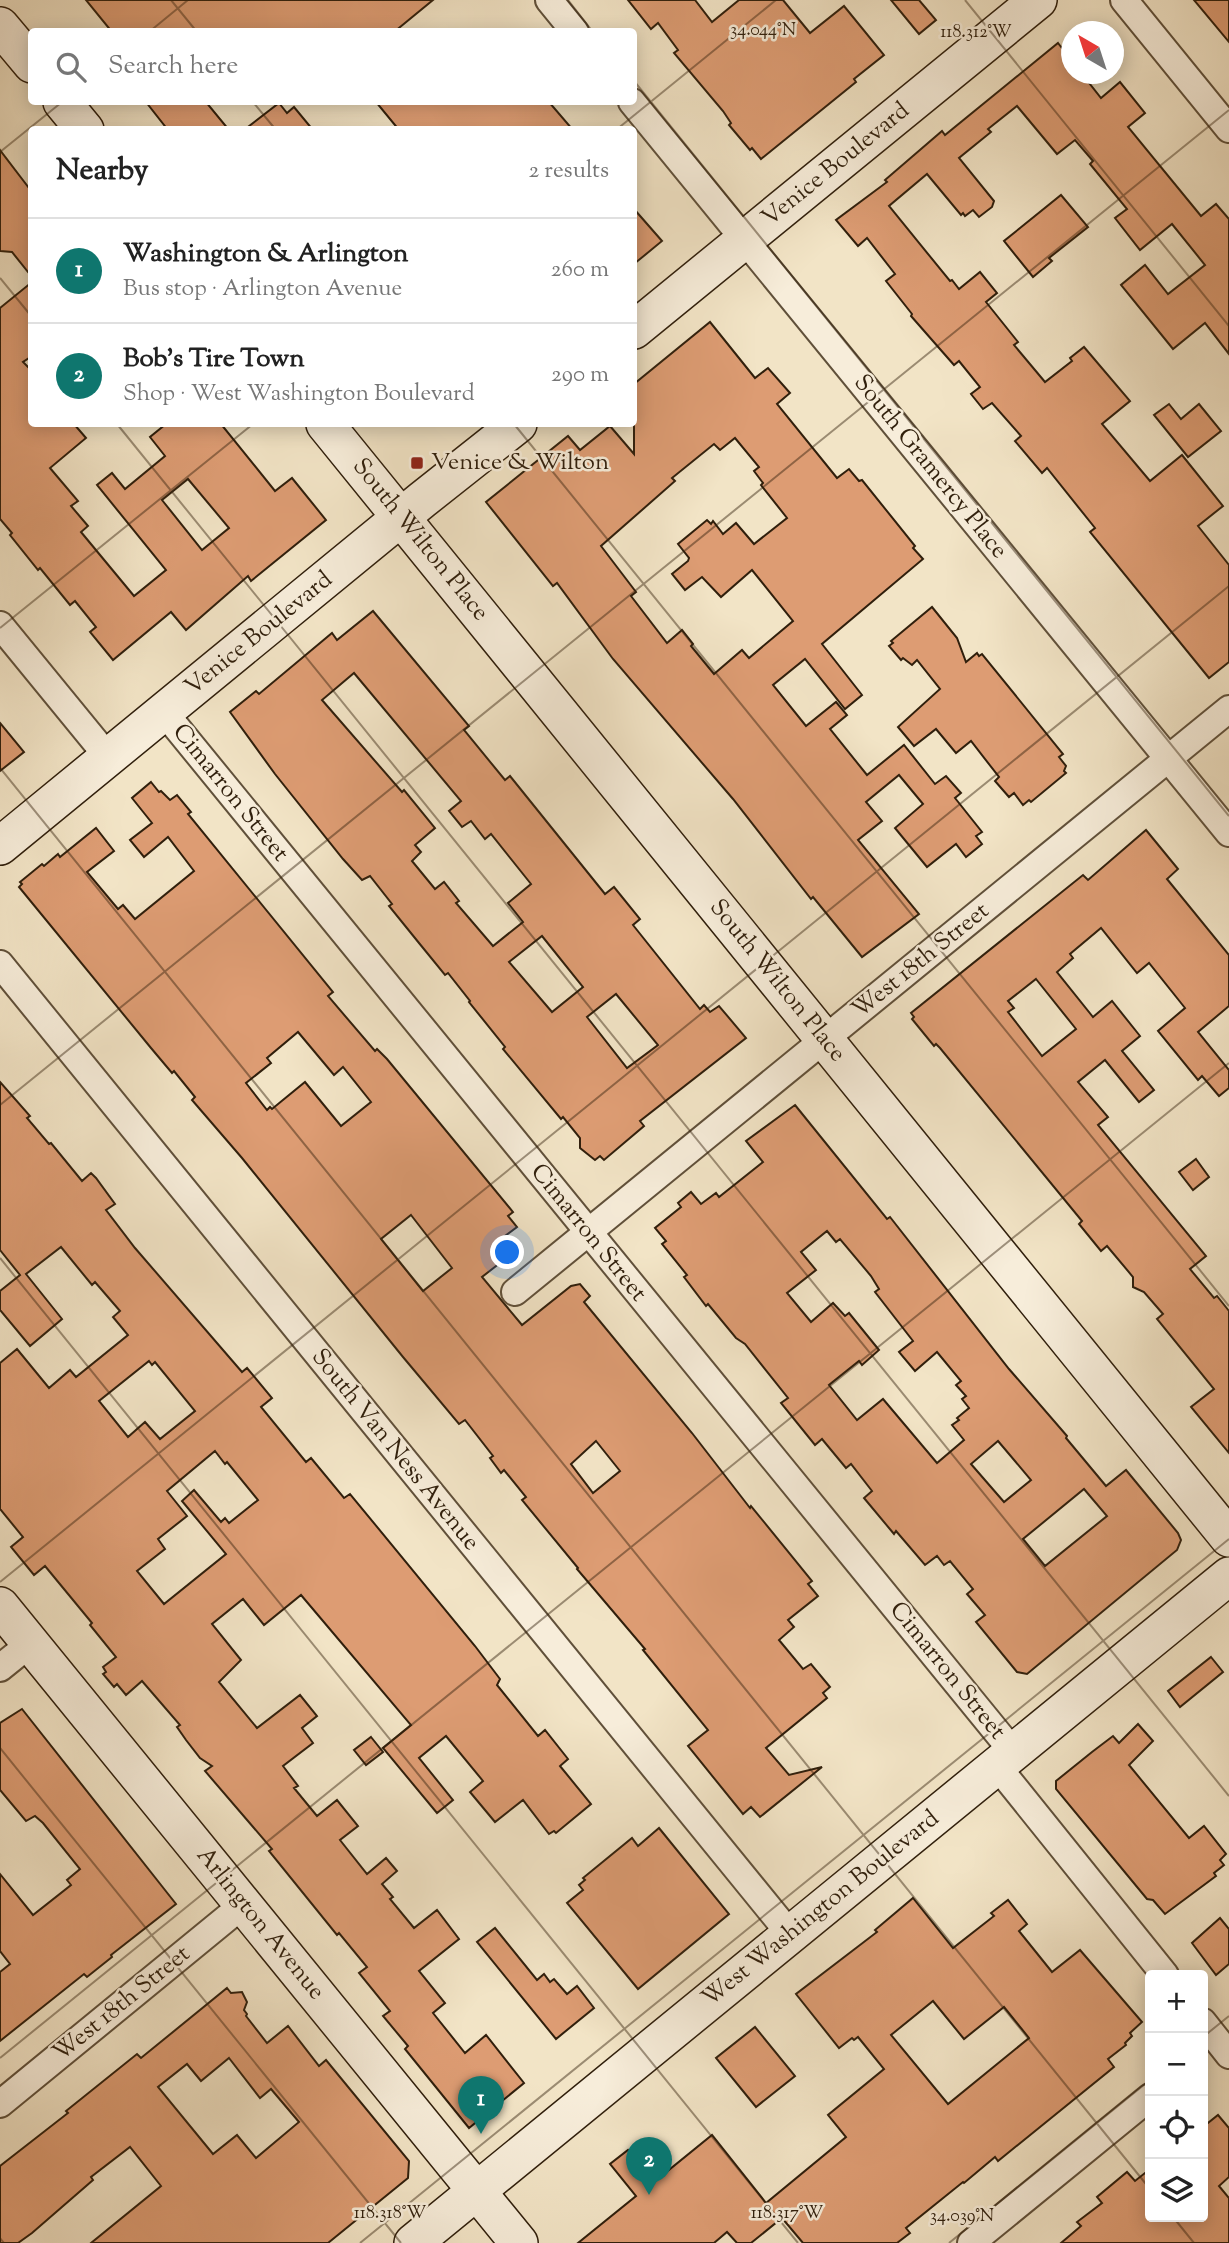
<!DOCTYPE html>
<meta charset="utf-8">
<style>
:root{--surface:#fff;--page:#f2f2f2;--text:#222;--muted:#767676;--line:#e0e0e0;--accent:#0f766e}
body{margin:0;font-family:"Sorts Mill Goudy",serif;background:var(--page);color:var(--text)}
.controls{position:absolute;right:21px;bottom:21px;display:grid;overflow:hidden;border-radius:7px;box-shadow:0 4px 18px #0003}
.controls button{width:63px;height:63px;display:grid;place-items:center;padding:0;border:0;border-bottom:2px solid var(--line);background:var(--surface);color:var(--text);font:35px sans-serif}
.compass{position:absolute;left:1061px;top:21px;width:63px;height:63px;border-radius:50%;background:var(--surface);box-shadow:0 4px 18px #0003;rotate:321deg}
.you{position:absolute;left:508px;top:1253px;width:24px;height:24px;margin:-18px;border:5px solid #fff;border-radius:50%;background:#1a73e8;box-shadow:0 0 0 10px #1a73e833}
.badge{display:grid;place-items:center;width:46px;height:46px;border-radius:50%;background:var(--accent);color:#fff;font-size:23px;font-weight:700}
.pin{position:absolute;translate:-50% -58px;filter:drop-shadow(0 2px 4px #0008)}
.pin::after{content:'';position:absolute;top:37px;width:24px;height:21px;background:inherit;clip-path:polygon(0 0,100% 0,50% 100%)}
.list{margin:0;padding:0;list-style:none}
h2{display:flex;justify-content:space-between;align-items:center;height:91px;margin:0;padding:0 28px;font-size:30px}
h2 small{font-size:23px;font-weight:400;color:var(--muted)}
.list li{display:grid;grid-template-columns:46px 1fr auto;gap:21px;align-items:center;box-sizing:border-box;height:105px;padding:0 28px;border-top:2px solid var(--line)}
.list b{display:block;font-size:26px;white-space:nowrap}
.list p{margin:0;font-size:23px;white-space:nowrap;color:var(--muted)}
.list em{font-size:23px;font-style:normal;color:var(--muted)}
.icon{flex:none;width:38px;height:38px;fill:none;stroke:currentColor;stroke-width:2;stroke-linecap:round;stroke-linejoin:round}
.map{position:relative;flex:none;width:1229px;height:2243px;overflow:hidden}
.search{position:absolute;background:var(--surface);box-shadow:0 4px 18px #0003;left:28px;top:28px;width:609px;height:77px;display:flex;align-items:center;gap:18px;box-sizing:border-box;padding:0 24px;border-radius:7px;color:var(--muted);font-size:26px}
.panel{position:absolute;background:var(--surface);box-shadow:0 4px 18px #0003;left:28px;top:126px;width:609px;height:301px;border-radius:7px}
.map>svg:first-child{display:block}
.building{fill:#dd9c73;stroke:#301f0c;stroke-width:2;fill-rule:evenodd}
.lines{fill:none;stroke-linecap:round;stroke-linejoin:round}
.street-casing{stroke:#60503a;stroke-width:30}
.secondary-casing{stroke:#301f0c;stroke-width:40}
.street{stroke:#f7edda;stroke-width:26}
.secondary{stroke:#f7edda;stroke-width:37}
.ticks{fill:none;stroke:#301f0c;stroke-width:2;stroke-opacity:0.45}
.poi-dot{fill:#8f2418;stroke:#f7edda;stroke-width:2.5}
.labels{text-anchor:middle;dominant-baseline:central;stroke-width:5;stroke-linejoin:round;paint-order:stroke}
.street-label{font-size:24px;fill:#301f0c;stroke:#f7edda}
.poi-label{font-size:24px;fill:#301f0c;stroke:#f7edda;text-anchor:start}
.ticks-label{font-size:18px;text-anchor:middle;fill:#301f0c;stroke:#f7edda;stroke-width:5;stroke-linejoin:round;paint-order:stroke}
</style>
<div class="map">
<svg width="1229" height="2243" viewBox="0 0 1229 2243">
<rect width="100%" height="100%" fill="#f2e4c6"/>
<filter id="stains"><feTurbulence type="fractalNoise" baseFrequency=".00286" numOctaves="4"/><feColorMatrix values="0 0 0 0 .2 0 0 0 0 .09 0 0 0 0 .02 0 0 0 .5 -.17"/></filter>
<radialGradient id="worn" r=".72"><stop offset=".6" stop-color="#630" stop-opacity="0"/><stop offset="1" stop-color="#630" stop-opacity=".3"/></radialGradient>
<g class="building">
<polygon points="86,0 433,0 394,32 112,32"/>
<polygon points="628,0 695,0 712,22 739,0 783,0 810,33 844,6 884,55 854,79 856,82 761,159 752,148 750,150 729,125 731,123 723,111 674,53 678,50 658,23 651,29"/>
<polygon points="891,0 919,0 936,20 919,34"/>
<polygon points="1194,0 1229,0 1229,42"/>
<polygon points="1058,43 1072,61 1072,74 1082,74 1101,98 1120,82 1145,113 1128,127 1201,216 1216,204 1229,219 1229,354 1205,323 1173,349 1121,285 1145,265 1168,294 1205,265 1172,224 1140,250 1115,218 1127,209 1090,164 1093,161 1075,140 1057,154 1017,106 988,129 991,132 959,158 994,201 992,207 979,217 973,210 965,216 963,213 961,215 927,174 889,206 950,281 952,280 959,289 980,272 997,293 986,302 1018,342 1014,345 1045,382 1072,361 1070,358 1084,347 1130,401 1102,424 1150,481 1182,455 1223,506 1198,526 1229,565 1229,662 1209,678 1090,532 1095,528 1047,468 1042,473 1015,441 1021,436 992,403 983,409 971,394 980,387 959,361 954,365 911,316 912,314 886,281 895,274 867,238 858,246 836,220 887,182 885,180 942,131 945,135"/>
<polygon points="146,102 206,102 229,130 168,130"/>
<polygon points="376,102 549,102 573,130 399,130"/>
<polygon points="279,103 287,113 294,107 313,130 244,130"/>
<polygon points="0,150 32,192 32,277 12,252 0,251"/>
<polygon points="1061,195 1088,227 1049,258 1052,261 1033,277 1004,241"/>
<polygon points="634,209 662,241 634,264"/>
<path d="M32 282V356L23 362 32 371V424H74L86 438 50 468 78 501 71 506 88 526 81 532 134 596 166 570 97 485 112 473 125 489 165 456 150 437 166 424H221L275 491 292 478 326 520 251 581 248 576 186 630 171 612 113 660 90 632 96 627 75 601 70 605 40 568 38 570 10 535 12 533 0 519V308ZM188 479 229 528 202 550 162 500Z"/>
<path d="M710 322 755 378 768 368 790 393 777 404 837 478 849 469 859 481 862 480 915 546 913 548 923 559 822 644 862 695 845 709 805 659 773 685 806 726 836 702 847 715 830 729 867 775 904 745 935 784 946 776 961 793 955 798 982 832 976 836 982 844 966 857 956 844 927 867 895 828 923 804 899 775 866 802 882 821 858 840 919 914 862 957 813 897 811 899 733 799 613 659 557 583 553 586 486 502 568 436 580 450 610 426 634 454V384ZM735 438 759 467 754 471 763 483 761 485 787 518 754 544 736 523 723 534 713 521 711 524 707 520 678 544 689 558 688 561 672 574 685 590 702 577 721 597 752 570 793 621 749 658 742 650 714 674 691 646 693 644 682 630 667 643 631 596 636 592 601 546 675 481 672 478 714 444 720 450Z"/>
<polygon points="1169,404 1181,419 1199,404 1221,431 1188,457 1154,415"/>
<polygon points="932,607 957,638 966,662 977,653 979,656 982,654 1063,754 1059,757 1066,766 1064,771 1066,773 1031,802 1029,800 1023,805 1014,793 1009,797 995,781 999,777 971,741 956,753 936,729 914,746 898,727 940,689 917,660 912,665 903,658 901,660 889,646 893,643 891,641"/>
<path d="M373 611 469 726 464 730 505 780 510 776 605 894 614 887 640 919 633 925 700 1009 704 1005 710 1012 719 1006 746 1038 640 1121 644 1126 604 1160 600 1156 595 1160 580 1148V1138L563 1117 561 1119 503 1049 505 1047 469 1002 470 1001 448 973 445 975 419 943 389 906 392 904 370 876 362 880 343 859 275 774 230 712 256 691 259 694 332 633 337 640ZM354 673 461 801 449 811 462 827 471 821 485 839 491 834 531 884 508 903 523 922 493 946 456 903 459 901 444 882 435 889 412 861 421 852 415 845 435 828 404 790 402 792 322 700ZM542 936 583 987 552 1012 509 962ZM616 994 658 1045 627 1068 587 1017Z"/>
<polygon points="0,723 24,752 0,771"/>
<path d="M151 782 159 792 161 791 170 800 177 795 191 812 188 814 333 992 328 996 375 1051 377 1049 387 1059 513 1212 508 1216 517 1227 493 1245 505 1259 482 1277 522 1325 571 1286 580 1284 590 1296 584 1302 692 1433 750 1508 751 1506 812 1581 808 1584 818 1596 788 1620 794 1627 779 1640 803 1669 811 1664 830 1687 823 1693 827 1698 766 1748 789 1775 822 1767 760 1817 751 1807 743 1814 688 1746 708 1730 643 1650 645 1649 577 1569 578 1568 522 1500 526 1497 504 1470 501 1473 490 1458 493 1456 465 1420 459 1424 403 1357 242 1158 192 1100 195 1097 174 1071 172 1073 151 1048 19 887 22 884 20 882 42 864 44 866 58 854 60 857 96 828 114 851 87 872 118 909 123 905 135 919 194 871 168 837 144 857 130 840 152 823 132 798ZM298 1032 334 1075 343 1067 371 1102 341 1126 305 1082 272 1109 270 1107 267 1110 246 1083 271 1063 267 1058ZM411 1215 452 1268 423 1291 381 1239ZM596 1441 620 1471 593 1493 571 1464Z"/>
<path d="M1146 830 1178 869 1167 879 1229 955V1006L1198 1032 1229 1070V1088L1219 1096 1202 1076 1198 1080 1158 1031 1185 1008 1149 963 1137 973 1101 928 1070 954 1073 958 1057 972 1093 1017 1112 1001 1140 1036 1122 1051 1154 1090 1139 1102 1105 1060 1078 1082 1108 1117 1098 1125 1206 1256 1190 1269 1214 1298 1217 1296 1229 1311V1453L1191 1407 1214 1389 1157 1319 1163 1314 1144 1292 1133 1287V1277L1107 1246 1101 1251 1079 1224 1082 1221 940 1048 936 1044 934 1046 912 1019 914 1017 911 1013 1083 875 1088 880ZM1036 979 1076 1029 1042 1056 1008 1012 1014 1008 1008 1001Z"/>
<path d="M0 1082 30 1116 27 1118 49 1144 51 1143 82 1181 91 1173 96 1178 115 1204 106 1210 135 1248 242 1372 247 1368 272 1398 261 1407 306 1462 311 1458 344 1498 350 1494 475 1646 500 1679 497 1685 538 1736 545 1730 568 1759 560 1766 591 1804 556 1833 554 1831 549 1834 523 1800 495 1822 470 1792 483 1781 446 1736 419 1758 453 1800 437 1813 383 1748 411 1725 301 1595 264 1625 243 1599 212 1624 241 1660 219 1682 257 1728 300 1695 317 1716 302 1728 313 1743 283 1766 298 1786 294 1788 317 1816 337 1800 358 1826 340 1840 367 1874 386 1858 397 1871 382 1884 393 1897 390 1899 414 1928 437 1910 459 1939 419 1971 445 2003 433 2013 465 2053 486 2035 524 2083 469 2128 405 2049 408 2046 383 2016 390 2011 359 1973 367 1967 339 1933 337 1935 269 1851 272 1849 205 1771 212 1766 200 1758 186 1740 177 1727 180 1725 142 1681 126 1695 117 1684 114 1687 103 1674 106 1672 103 1667 116 1657 90 1625 92 1623 45 1566 34 1575 11 1547 23 1537 0 1509V1363L17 1349 49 1388 70 1370 76 1377 128 1335 113 1317 120 1311 95 1282 92 1285 61 1247 26 1274 62 1319 30 1346 0 1310V1291L20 1275 0 1250ZM149 1361 152 1365 155 1362 195 1411 160 1439 145 1422 128 1437 99 1401ZM215 1451 225 1464 227 1462 258 1500 229 1523 225 1518 221 1522 194 1490 182 1501 226 1554 164 1604 137 1571 165 1549 158 1539 187 1516 167 1491Z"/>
<path d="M795 1105 887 1219 890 1217 1009 1369 1067 1436 1066 1438 1106 1486 1126 1470 1178 1533 1181 1540 1177 1550 1027 1674 1017 1672 976 1622 985 1615 967 1594 973 1589 950 1561 944 1565 937 1556 925 1565 896 1531 894 1534 864 1498 872 1491 851 1464 846 1468 822 1439 815 1445 781 1403 788 1398 745 1344 736 1338 708 1304 706 1306 684 1277 687 1275 662 1244 666 1241 655 1228 681 1207 678 1203 691 1192 701 1204 716 1193 719 1197 763 1162 746 1141ZM827 1231 836 1242 840 1239 871 1276 879 1289 875 1292 913 1341 899 1352 915 1371 937 1352 961 1381 956 1385 966 1396 962 1399 969 1408 957 1418 959 1420 952 1425 964 1440 937 1463 883 1399 857 1420 829 1385 859 1361 862 1365 879 1350 849 1313 845 1316 833 1303 811 1322 787 1293 816 1270 801 1252ZM998 1441 1031 1480 1004 1502 971 1464ZM1084 1489 1107 1516 1045 1566 1023 1539Z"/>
<polygon points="1196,1159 1209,1177 1193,1190 1179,1172"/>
<polygon points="1211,1657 1223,1672 1180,1707 1168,1691"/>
<polygon points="22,1709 176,1904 111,1955 112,1957 87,1977 84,1974 0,2041 0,1972 10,1964 0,1951 0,1874 33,1915 71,1885 67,1880 80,1869 43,1823 35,1816 26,1821 0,1790 0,1723"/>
<polygon points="1138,1724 1153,1741 1129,1765 1189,1838 1204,1826 1226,1854 1220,1860 1224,1865 1214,1873 1216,1876 1165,1914 1153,1900 1147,1899 1056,1789 1056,1781 1092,1752 1113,1736 1119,1743"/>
<polygon points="371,1737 383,1752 366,1765 354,1750"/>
<polygon points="659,1828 729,1914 638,1989 567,1903 583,1890 579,1885 585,1880 583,1878 632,1838 638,1846"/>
<path d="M913 1898 953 1948 994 1916 991 1913 1008 1900 1027 1924 1019 1931 1052 1972 1080 1950 1142 2022 1130 2033 1132 2036 1125 2043 1126 2045 1108 2059 1114 2067 998 2161 995 2157 964 2183 963 2182 906 2228 910 2233 897 2243H803L782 2218 751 2243H737L727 2232 714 2243H578L636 2196 610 2164 628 2150 654 2182 712 2135 766 2203 846 2137 828 2115 884 2069 858 2037 854 2040 852 2038 839 2048 796 1994 877 1932 875 1930ZM933 2001 964 2039 1004 2007 1029 2038 948 2104 891 2035Z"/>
<polygon points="1220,1918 1229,1929 1229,1964 1216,1975 1192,1943"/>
<polygon points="495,1928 537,1980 544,1974 550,1982 554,1979 567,1994 577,1986 594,2008 556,2039 477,1942"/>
<path d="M227 1988 231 1993 242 1992 247 2002 244 2010 247 2014 246 2016 267 2043 288 2026 319 2066 326 2060 409 2161 408 2178 328 2243H91L161 2186 130 2147 91 2177 93 2180 32 2233 18 2243H0V2166L68 2113 66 2111 137 2054 141 2058ZM229 2058 260 2098 271 2089 299 2122 256 2158 237 2135 213 2154 158 2087 187 2064 201 2081Z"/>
<polygon points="755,2027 795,2076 756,2107 716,2058"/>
<polygon points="1218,2115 1229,2128 1229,2177 1219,2186 1229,2198 1229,2243 1061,2243 1081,2226 1077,2222 1102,2203 1097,2197 1127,2172 1135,2181 1150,2169 1150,2217 1203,2217 1203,2127"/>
</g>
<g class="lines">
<g class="street-casing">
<g id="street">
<polyline points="549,0 575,32"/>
<polyline points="1124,0 1229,129"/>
<polyline points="632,102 1229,833"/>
<polyline points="0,625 108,757"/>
<polyline points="164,712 1014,1753"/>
<polyline points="0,964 790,1934"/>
<polyline points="515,1292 1229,709"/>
<polyline points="0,1668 31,1643"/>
<polyline points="997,1766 1165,1975"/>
<polyline points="1203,2022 1229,2055"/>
<polyline points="0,2104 244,1904"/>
<polyline points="971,2243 1150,2097"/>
</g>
</g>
<g class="secondary-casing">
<g id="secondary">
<polyline points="0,26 32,64"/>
<polyline points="62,102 85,130"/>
<polyline points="634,330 1038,0"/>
<polyline points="325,424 1229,1538"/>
<polyline points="0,846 422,500 518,424"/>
<polyline points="0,1606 519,2243"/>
<polyline points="413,2243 1229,1576"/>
</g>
</g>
<use href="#street" class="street"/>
<use href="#secondary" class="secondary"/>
</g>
<path class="ticks" d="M171 0 197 32M568 0 593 32M965 0 1229 326M149 32 188 0M634 81 1229 816M253 102 276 130M616 130 776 0M0 152 62 102M0 278 32 317M117 424 1229 1796M514 424 1229 1306M0 628 253 424M0 768 1150 2189M0 1105 1229 110M0 1258 798 2243M0 1582 1229 586M0 1748 401 2243M1203 2037 1229 2016M0 2058 1229 1063M1173 2217 1194 2243M0 2238 4 2243M360 2243 1229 1539M949 2243 1150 2080"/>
<rect class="poi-dot" x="410" y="456" width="14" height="14" rx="3.5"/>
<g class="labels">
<g class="street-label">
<text transform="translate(836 165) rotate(-39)">Venice Boulevard</text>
<text transform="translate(930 467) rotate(51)">South Gramercy Place</text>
<text transform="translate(420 540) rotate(51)">South Wilton Place</text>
<text transform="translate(259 634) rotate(-39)">Venice Boulevard</text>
<text transform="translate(230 793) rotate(51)">Cimarron Street</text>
<text transform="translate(921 961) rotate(-39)">West 18th Street</text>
<text transform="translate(777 981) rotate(51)">South Wilton Place</text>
<text transform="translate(588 1233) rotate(51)">Cimarron Street</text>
<text transform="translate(395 1450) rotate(51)">South Van Ness Avenue</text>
<text transform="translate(947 1671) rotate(51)">Cimarron Street</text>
<text transform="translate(821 1909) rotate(-39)">West Washington Boulevard</text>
<text transform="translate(260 1924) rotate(51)">Arlington Avenue</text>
<text transform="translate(122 2004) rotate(-39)">West 18th Street</text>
</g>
<g class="poi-label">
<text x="431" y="463">Venice &amp; Wilton</text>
</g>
</g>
<g class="ticks-label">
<text x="763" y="35">34.044°N</text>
<text x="976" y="37">118.312°W</text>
<text x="390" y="2218">118.318°W</text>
<text x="787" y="2218">118.317°W</text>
<text x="962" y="2221">34.039°N</text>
</g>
<rect width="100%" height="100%" filter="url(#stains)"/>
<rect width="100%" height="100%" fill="url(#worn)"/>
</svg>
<div class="controls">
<button>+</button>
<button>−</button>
<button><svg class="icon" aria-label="locate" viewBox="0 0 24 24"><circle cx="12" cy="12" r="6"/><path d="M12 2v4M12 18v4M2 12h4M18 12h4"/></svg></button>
<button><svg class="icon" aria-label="layers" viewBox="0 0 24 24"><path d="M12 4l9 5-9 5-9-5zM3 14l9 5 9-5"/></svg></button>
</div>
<svg class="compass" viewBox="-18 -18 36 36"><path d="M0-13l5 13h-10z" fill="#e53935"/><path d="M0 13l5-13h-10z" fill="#767676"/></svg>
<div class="you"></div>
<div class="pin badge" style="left:481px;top:2134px">1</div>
<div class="pin badge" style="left:649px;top:2195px">2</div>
<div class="search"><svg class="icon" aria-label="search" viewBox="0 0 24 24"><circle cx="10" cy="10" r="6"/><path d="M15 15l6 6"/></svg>Search here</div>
<section class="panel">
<h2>Nearby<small>2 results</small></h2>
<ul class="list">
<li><span class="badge">1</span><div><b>Washington &amp; Arlington</b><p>Bus stop · Arlington Avenue</p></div><em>260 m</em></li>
<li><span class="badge">2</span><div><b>Bob's Tire Town</b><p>Shop · West Washington Boulevard</p></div><em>290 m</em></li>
</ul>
</section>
</div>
